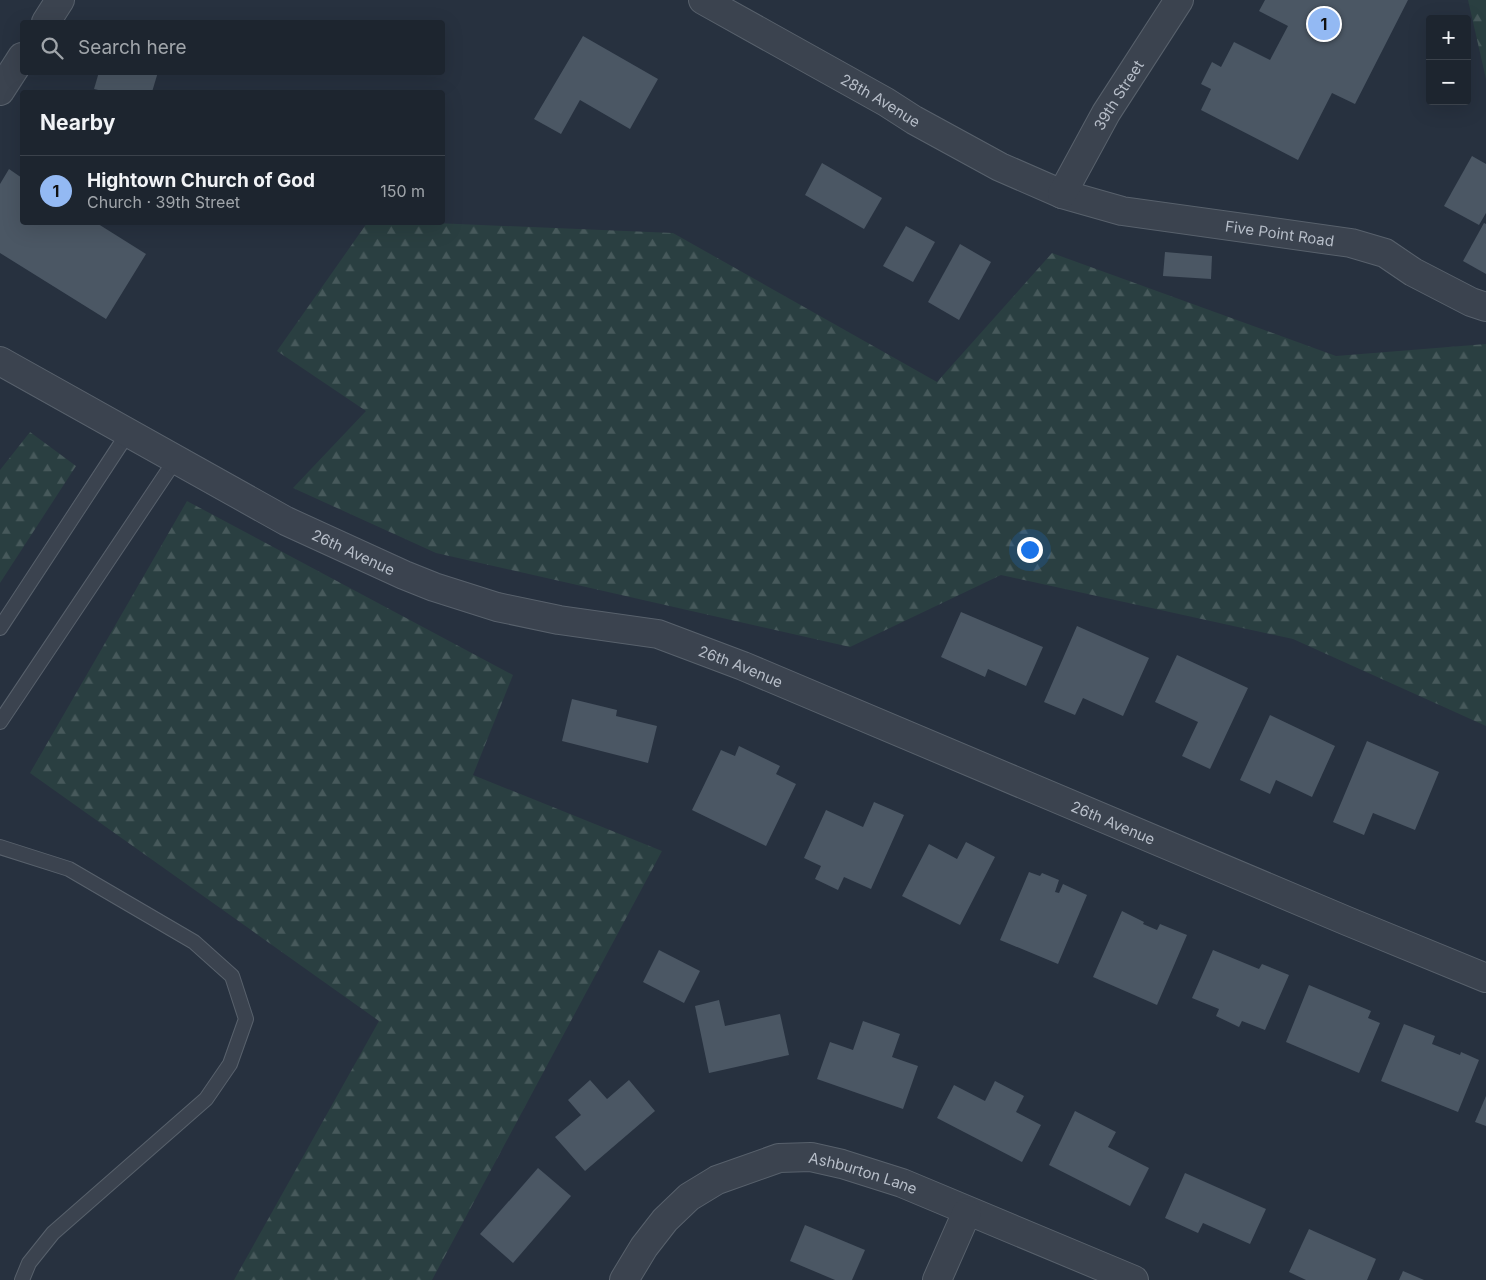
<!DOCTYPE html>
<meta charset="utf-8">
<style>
:root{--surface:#1d252f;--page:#252d37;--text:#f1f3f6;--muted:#a0a5aa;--line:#3b424b;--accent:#93b9f3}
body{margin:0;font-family:Inter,sans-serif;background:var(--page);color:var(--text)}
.controls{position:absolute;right:15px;top:15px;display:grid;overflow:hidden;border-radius:5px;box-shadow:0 5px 20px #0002}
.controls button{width:45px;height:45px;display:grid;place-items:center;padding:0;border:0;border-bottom:1px solid var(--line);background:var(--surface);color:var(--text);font:25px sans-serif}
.you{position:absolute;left:1029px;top:549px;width:18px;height:18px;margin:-12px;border:4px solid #fff;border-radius:50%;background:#1a73e8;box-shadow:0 0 0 8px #1a73e833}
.badge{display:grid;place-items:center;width:32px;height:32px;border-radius:50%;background:var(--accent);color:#111;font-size:16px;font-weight:700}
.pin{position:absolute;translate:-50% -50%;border:2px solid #fff;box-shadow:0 1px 5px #0006}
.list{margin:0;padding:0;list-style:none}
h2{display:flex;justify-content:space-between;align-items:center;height:65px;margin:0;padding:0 20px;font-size:21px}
h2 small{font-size:16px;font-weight:400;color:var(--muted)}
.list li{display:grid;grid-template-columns:32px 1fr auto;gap:15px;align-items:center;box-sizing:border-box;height:70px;padding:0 20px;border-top:1px solid var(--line)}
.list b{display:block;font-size:19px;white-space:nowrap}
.list p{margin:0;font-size:16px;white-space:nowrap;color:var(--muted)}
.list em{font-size:16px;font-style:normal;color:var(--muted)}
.icon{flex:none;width:28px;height:28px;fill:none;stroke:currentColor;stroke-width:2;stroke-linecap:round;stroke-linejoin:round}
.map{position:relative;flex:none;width:1486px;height:1280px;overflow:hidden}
.search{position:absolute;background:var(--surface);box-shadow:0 5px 20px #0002;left:20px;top:20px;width:425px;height:55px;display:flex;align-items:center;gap:12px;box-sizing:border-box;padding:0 18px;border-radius:5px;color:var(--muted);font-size:19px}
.panel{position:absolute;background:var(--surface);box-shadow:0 5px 20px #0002;left:20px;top:90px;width:425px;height:135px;border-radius:5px}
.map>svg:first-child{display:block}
.forest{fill:url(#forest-firs)}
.building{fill:#4b5764}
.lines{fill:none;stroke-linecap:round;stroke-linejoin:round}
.service-casing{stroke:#58616c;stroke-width:16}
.minor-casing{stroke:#58616c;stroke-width:30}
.service{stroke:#3b434f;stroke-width:14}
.minor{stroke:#3b434f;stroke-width:28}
.labels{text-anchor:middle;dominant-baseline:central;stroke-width:4.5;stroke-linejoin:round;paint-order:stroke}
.street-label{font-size:15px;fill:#b7bec9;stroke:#1f2834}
</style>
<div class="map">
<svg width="1486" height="1280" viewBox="0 0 1486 1280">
<defs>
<pattern id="forest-firs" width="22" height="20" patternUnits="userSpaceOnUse" patternTransform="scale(1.25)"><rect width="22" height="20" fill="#2a3f41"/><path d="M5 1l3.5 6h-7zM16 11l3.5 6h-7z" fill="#47595b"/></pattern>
</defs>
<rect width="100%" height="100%" fill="#27313f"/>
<g class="forest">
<polygon points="1468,0 1486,0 1486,79"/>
<polygon points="367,223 435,223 673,233 937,382 1052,253 1336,356 1486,344 1486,726 1293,639 1001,575 850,647 436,553 293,488 366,411 277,351"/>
<polygon points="30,432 76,466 0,583 0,470"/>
<polygon points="187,501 513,675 473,775 662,851 432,1280 234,1280 379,1021 30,773"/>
</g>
<g class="building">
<polygon points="1265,0 1408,0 1355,104 1332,93 1298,160 1201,110 1211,89 1201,84 1212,62 1221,67 1234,42 1270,60 1288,26 1259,11"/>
<polygon points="583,36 658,79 630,129 580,100 561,134 534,119"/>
<polygon points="99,72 158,72 152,92 107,92 94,89"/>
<polygon points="1472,156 1486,164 1486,213 1479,225 1444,206"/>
<polygon points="822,163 882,198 864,229 805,195"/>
<polygon points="9,169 22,178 22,222 95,222 146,254 106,319 0,253 0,184"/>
<polygon points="1484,223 1486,224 1486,274 1463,261"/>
<polygon points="906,226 935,242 913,282 883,266"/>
<polygon points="960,244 991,262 959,320 928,302"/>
<polygon points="1165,252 1212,256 1211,279 1163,276"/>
<polygon points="961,612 1043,647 1026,686 988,669 985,677 941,657"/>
<polygon points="1077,626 1149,658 1123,716 1083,698 1075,715 1044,702"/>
<polygon points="1177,655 1248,688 1210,769 1182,756 1198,722 1155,702"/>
<polygon points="572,699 617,710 616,716 657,726 648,763 562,741"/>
<polygon points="1270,715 1335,746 1312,797 1276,780 1270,794 1240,780"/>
<polygon points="1367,741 1439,772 1415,830 1373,813 1364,835 1333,822"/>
<polygon points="739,746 780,766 776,774 796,784 766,846 692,810 721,750 735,756"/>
<polygon points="874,802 904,815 871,889 844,877 838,890 815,879 821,866 804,858 826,810 863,827"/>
<polygon points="966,842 995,857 960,925 902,896 929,844 957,859"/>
<polygon points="1029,872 1040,876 1042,873 1059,880 1055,892 1059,893 1063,884 1087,895 1058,964 1000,940"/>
<polygon points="1122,911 1144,922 1143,924 1157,930 1160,924 1187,935 1157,1005 1093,977"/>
<polygon points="659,950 700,971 684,1003 643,982"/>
<polygon points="1213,950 1259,969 1262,964 1289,975 1265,1030 1242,1021 1239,1027 1216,1016 1219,1009 1192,998"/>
<polygon points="1309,985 1371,1011 1368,1018 1380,1023 1359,1073 1286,1042"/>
<polygon points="719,1000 725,1026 780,1014 789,1055 709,1073 695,1006"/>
<polygon points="863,1021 900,1034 892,1057 918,1066 903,1109 817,1079 830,1042 853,1050"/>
<polygon points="1404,1024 1435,1036 1432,1044 1460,1055 1461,1052 1479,1060 1458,1112 1381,1081"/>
<polygon points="590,1080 607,1099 629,1080 655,1111 585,1171 555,1137 581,1115 568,1100"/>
<polygon points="995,1081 1024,1096 1016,1112 1041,1125 1022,1162 937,1118 954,1085 985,1101"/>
<polygon points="1486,1096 1486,1126 1475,1122"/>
<polygon points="1075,1111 1116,1132 1108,1147 1149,1168 1130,1206 1049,1165"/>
<polygon points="538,1168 571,1196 513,1263 480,1234"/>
<polygon points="1185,1173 1266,1209 1250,1244 1203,1223 1198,1233 1165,1218"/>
<polygon points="805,1225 865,1250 852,1280 835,1280 790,1261"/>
<polygon points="1309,1229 1376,1259 1367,1280 1306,1280 1289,1272"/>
<polygon points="1403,1271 1424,1280 1399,1280"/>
</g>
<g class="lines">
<g class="service-casing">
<g id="service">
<polyline points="0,628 128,433"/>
<polyline points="0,722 176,459"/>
<polyline points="0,847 69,869 194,942 232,976 246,1019 230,1064 206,1099 53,1233 29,1263 22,1280"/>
</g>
</g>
<g class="minor-casing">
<g id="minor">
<path id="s1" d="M703 0 886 102 914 120 1000 167 1062 194 1122 211 1351 243 1385 253 1413 272 1471 302 1486 307"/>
<polyline points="46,22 60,0"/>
<polyline points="0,91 22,57"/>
<path id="s2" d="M1062 194 1106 113 1179 0"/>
<path id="s3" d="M0 361 286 521 404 575 434 587 497 607 559 620 658 634 743 666 1347 921 1486 978"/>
<path id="s4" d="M624 1280 644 1247 665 1220 689 1197 717 1180 779 1158 811 1157 842 1164 902 1183 1134 1280"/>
<polyline points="937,1280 967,1212"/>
</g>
</g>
<use href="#service" class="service"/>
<use href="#minor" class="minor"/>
</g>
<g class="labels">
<g class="street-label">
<text stroke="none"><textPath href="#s2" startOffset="114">39th Street</textPath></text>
<text stroke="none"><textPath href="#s1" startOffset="204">28th Avenue</textPath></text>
<text stroke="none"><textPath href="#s1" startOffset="630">Five Point Road</textPath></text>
<text stroke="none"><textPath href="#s3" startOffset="402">26th Avenue</textPath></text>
<text stroke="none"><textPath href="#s3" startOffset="808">26th Avenue</textPath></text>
<text stroke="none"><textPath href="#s3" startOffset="1212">26th Avenue</textPath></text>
<text stroke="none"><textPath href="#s4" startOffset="291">Ashburton Lane</textPath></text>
</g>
</g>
</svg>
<div class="controls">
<button>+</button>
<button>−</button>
</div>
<div class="you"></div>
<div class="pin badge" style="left:1324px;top:24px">1</div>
<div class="search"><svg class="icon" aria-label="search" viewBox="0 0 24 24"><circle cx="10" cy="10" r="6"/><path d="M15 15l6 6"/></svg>Search here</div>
<section class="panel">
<h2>Nearby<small></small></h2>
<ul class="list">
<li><span class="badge">1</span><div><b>Hightown Church of God</b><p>Church · 39th Street</p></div><em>150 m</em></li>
</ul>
</section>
</div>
